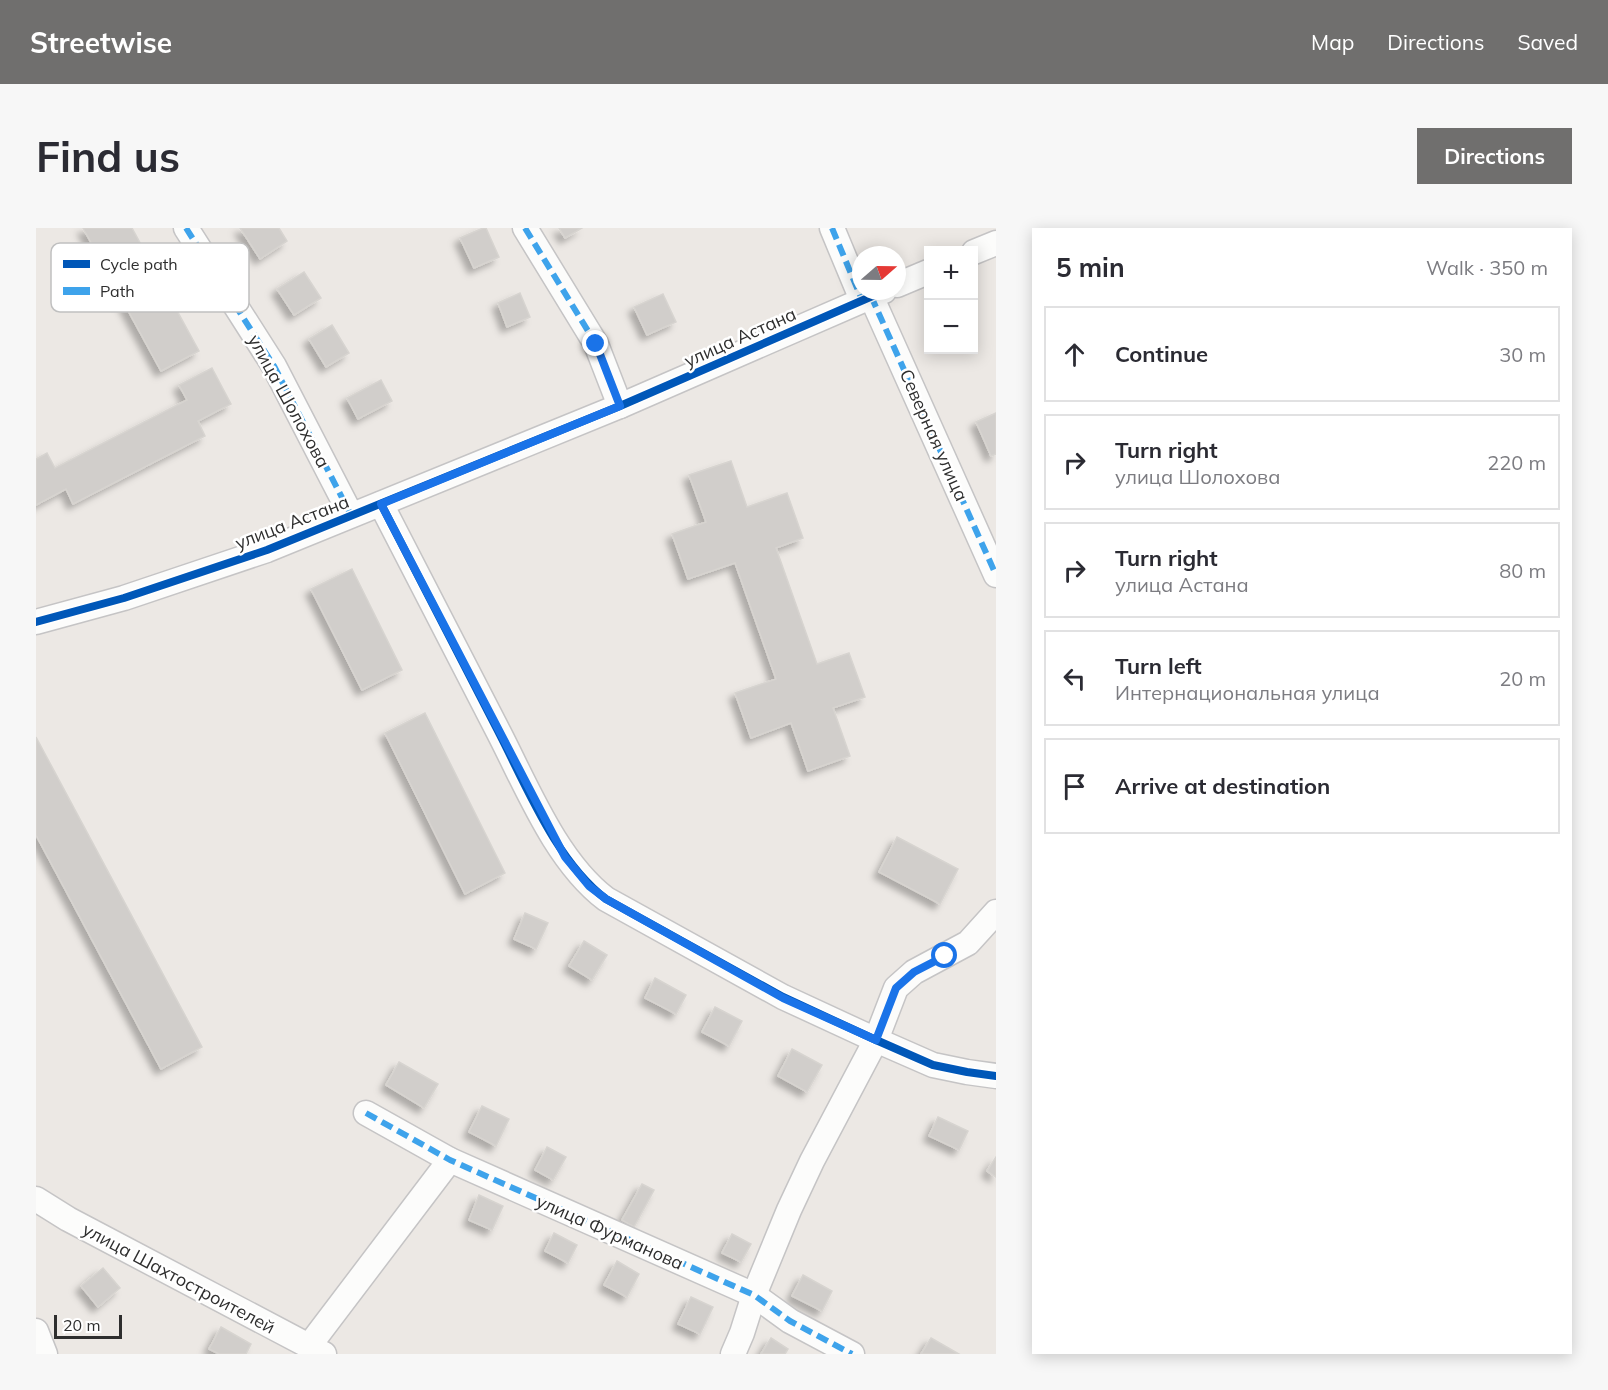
<!DOCTYPE html>
<meta charset="utf-8">
<style>
:root{--surface:#fff;--page:#f7f7f7;--text:#2b2b33;--muted:#7c7c81;--line:#e1e1e2;--accent:#706f6e}
body{margin:0;font-family:Mulish,sans-serif;background:var(--page);color:var(--text)}
.controls{position:absolute;right:18px;top:18px;display:grid;overflow:hidden;border-radius:0px;box-shadow:0 3px 15px #0003}
.controls button{width:54px;height:54px;display:grid;place-items:center;padding:0;border:0;border-bottom:2px solid var(--line);background:var(--surface);color:var(--text);font:30px sans-serif}
.compass{position:absolute;left:816px;top:18px;width:54px;height:54px;border-radius:50%;background:var(--surface);box-shadow:0 3px 15px #0003;rotate:70deg}
.scale{position:absolute;left:18px;bottom:15px;width:68px;box-sizing:border-box;padding-left:6px;border:3px solid #2e2e2e;border-top:0;font-size:16px;line-height:21px;white-space:nowrap;color:#2e2e2e;-webkit-text-stroke:4px #fff;paint-order:stroke}
.stop{position:absolute;width:18px;height:18px;margin:-14px;border:4px solid #1a73e8;border-radius:50%;background:#fff}
.stop.end{background:#1a73e8;border-color:#fff;box-shadow:0 2px 6px #0008}
.list{margin:0;padding:0;list-style:none}
h2{display:flex;justify-content:space-between;align-items:center;height:78px;margin:0;padding:0 24px;font-size:26px}
h2 small{font-size:20px;font-weight:400;color:var(--muted)}
.list li{display:grid;grid-template-columns:39px 1fr auto;gap:18px;align-items:center;box-sizing:border-box;height:96px;margin:0 12px 12px;padding:0 12px;border:2px solid var(--line);border-radius:0px}
.list b{display:block;font-size:22px;white-space:nowrap}
.list p{margin:0;font-size:20px;white-space:nowrap;color:var(--muted)}
.list em{font-size:20px;font-style:normal;color:var(--muted)}
.icon{flex:none;width:33px;height:33px;fill:none;stroke:currentColor;stroke-width:2;stroke-linecap:round;stroke-linejoin:round}
.map{position:relative;flex:none;width:960px;height:1126px;overflow:hidden;border-radius:0px}
header{display:flex;align-items:center;gap:36px;box-sizing:border-box;height:84px;padding:0 30px;background:var(--accent);color:#fff}
header strong{font-size:28px}
nav{display:flex;gap:33px;margin-inline-start:auto;font-size:21px}
.intro{display:flex;align-items:center;justify-content:space-between;box-sizing:border-box;height:144px;padding:0 36px}
h1{margin:0;font-size:42px}
.button{padding:15px 27px;border-radius:0px;background:var(--accent);color:#fff;font-size:21px;font-weight:700}
main{display:flex;gap:36px;padding:0 36px}
aside{flex:1;background:var(--surface);border-radius:0px;box-shadow:0 3px 15px #0003}
.map>svg:first-child{display:block}
.building{fill:#d1cecb;stroke:#d7d4d0;stroke-width:1.5;filter:url(#shadow)}
.lines{fill:none;stroke-linecap:round;stroke-linejoin:round}
.minor-casing{stroke:#c5c4c5;stroke-width:27}
.minor{stroke:#fcfcfb;stroke-width:24}
.quiet{stroke:#3ea3eb;stroke-width:6;stroke-dasharray:12 6;stroke-linecap:butt}
.cycleway-casing{stroke:#fff;stroke-width:11}
.cycleway{stroke:#0057b8;stroke-width:8}
.route{stroke:#1a73e8;stroke-width:8}
.labels{text-anchor:middle;dominant-baseline:central;stroke-width:5;stroke-linejoin:round;paint-order:stroke}
.street-label{font-size:18px;fill:#2e2e2e;stroke:#fff}
.key{fill:#fff;stroke:#c0c0c0;stroke-width:1.5}
.key-label{font-size:16px;fill:#2e2e2e}
</style>
<header>
<strong>Streetwise</strong>
<nav><a>Map</a><a>Directions</a><a>Saved</a></nav>
</header>
<div class="intro"><h1>Find us</h1><a class="button">Directions</a></div>
<main>
<div class="map">
<svg width="960" height="1126" viewBox="0 0 960 1126">
<defs>
<filter id="shadow"><feDropShadow dx="-5.5" dy="5.5" stdDeviation="3" flood-color="#0004"/></filter>
</defs>
<rect width="100%" height="100%" fill="#ece8e4"/>
<g class="building">
<polygon points="47,0 96,0 163,123 125,143"/>
<polygon points="204,0 243,0 251,13 224,31"/>
<polygon points="447,0 450,0 463,29 438,40 424,10"/>
<polygon points="523,0 546,0 529,10"/>
<polygon points="268,44 285,70 258,87 241,61"/>
<polygon points="484,65 494,89 471,99 462,75"/>
<polygon points="627,66 640,94 611,107 598,79"/>
<polygon points="296,97 313,125 290,139 273,111"/>
<polygon points="176,140 195,176 162,193 169,208 37,276 30,261 0,277 0,231 11,225 19,240 151,172 143,157"/>
<polygon points="345,152 356,173 322,191 311,170"/>
<polygon points="960,185 960,226 955,228 940,194"/>
<polygon points="695,233 711,279 751,265 767,310 740,320 781,436 813,425 829,469 797,480 814,528 772,543 755,495 715,510 699,465 740,451 699,335 652,351 636,306 670,294 653,247"/>
<polygon points="316,341 366,442 326,462 275,361"/>
<polygon points="389,485 469,645 429,666 349,505"/>
<polygon points="0,509 166,819 125,841 0,607"/>
<polygon points="861,609 922,641 904,676 843,644"/>
<polygon points="489,685 512,695 500,721 478,711"/>
<polygon points="548,713 571,727 556,752 533,738"/>
<polygon points="619,750 650,767 640,786 609,770"/>
<polygon points="679,779 706,793 693,818 666,804"/>
<polygon points="756,821 786,837 771,864 742,848"/>
<polygon points="363,834 402,856 388,880 350,857"/>
<polygon points="446,878 473,891 460,918 433,904"/>
<polygon points="902,889 932,903 923,922 893,908"/>
<polygon points="511,919 530,929 517,952 499,942"/>
<polygon points="960,929 960,949 951,943"/>
<polygon points="606,956 618,962 598,999 586,992"/>
<polygon points="443,967 467,978 456,1002 433,992"/>
<polygon points="518,1005 541,1017 532,1035 509,1023"/>
<polygon points="696,1006 715,1016 705,1034 686,1025"/>
<polygon points="581,1033 603,1046 591,1069 568,1057"/>
<polygon points="67,1040 84,1060 62,1079 45,1058"/>
<polygon points="767,1047 796,1063 786,1083 756,1068"/>
<polygon points="655,1069 677,1079 664,1106 642,1096"/>
<polygon points="185,1099 215,1116 210,1126 183,1126 173,1121"/>
<polygon points="735,1110 752,1121 749,1126 725,1126"/>
<polygon points="895,1110 923,1126 885,1126"/>
</g>
<g class="lines">
<g class="minor-casing">
<g id="minor">
<polyline points="150,0 238,138 315,287"/>
<polyline points="489,0 560,116 584,178"/>
<polyline points="796,0 826,72"/>
<polyline points="938,24 960,15"/>
<polyline points="861,57 892,44"/>
<polyline points="835,68 960,347"/>
<path d="M345 276C384 352 423 427 462 503 491 559 520 633 570 671L747 769 840 812 897 837 931 844 960 848"/>
<polyline points="0,394 88,370 231,322 584,178 848,63"/>
<polyline points="330,885 414,932 718,1067 754,1093 816,1126"/>
<polyline points="0,971 32,991 288,1126"/>
<polyline points="0,1103 9,1126"/>
<polyline points="273,1118 414,932"/>
<polyline points="697,1126 706,1105 718,1067 753,982 776,933 840,812 860,760 878,744 932,715 960,684"/>
</g>
</g>
<use href="#minor" class="minor"/>
<g class="quiet">
<polyline points="150,0 238,138 315,287"/>
<polyline points="489,0 560,116 584,178"/>
<polyline points="796,0 826,72"/>
<polyline points="835,68 960,347"/>
<polyline points="330,885 414,932 718,1067 754,1093 816,1126"/>
</g>
<g class="cycleway-casing">
<g id="cycleway">
<path d="M345 276C384 352 423 427 462 503 491 559 520 633 570 671L747 769 840 812 897 837 931 844 960 848"/>
<polyline points="0,394 88,370 231,322 584,178 848,63"/>
</g>
</g>
<use href="#cycleway" class="cycleway"/>
</g>
<g class="lines">
<polyline class="route" points="560,116 584,178 345,276 529,629 553,658 570,671 747,770 840,812 860,760 878,744 909,728"/>
</g>
<g class="labels">
<g class="street-label">
<text transform="translate(704 109) rotate(-24)">улица Астана</text>
<text transform="translate(253 173) rotate(61)">улица Шолохова</text>
<text transform="translate(898 207) rotate(66)">Северная улица</text>
<text transform="translate(256 294) rotate(-21)">улица Астана</text>
<text transform="translate(574 1004) rotate(24)">улица Фурманова</text>
<text transform="translate(143 1050) rotate(28)">улица Шахтостроителей</text>
</g>
</g>
<rect x="15" y="15" width="198" height="69" rx="9" class="key"/>
<rect x="27" y="32" width="27" height="8" fill="#0057b8"/>
<rect x="27" y="59" width="27" height="8" fill="#3ea3eb"/>
<g class="key-label">
<text x="64" y="42">Cycle path</text>
<text x="64" y="69">Path</text>
</g>
</svg>
<div class="controls">
<button>+</button>
<button>−</button>
</div>
<svg class="compass" viewBox="-18 -18 36 36"><path d="M0-13l5 13h-10z" fill="#e53935"/><path d="M0 13l5-13h-10z" fill="#7c7c81"/></svg>
<div class="scale">20 m</div>
<div class="stop" style="left:909px;top:728px"></div>
<div class="stop end" style="left:560px;top:116px"></div>
</div>
<aside>
<h2>5 min<small>Walk · 350 m</small></h2>
<ul class="list">
<li><svg class="icon" aria-label="ahead" viewBox="0 0 24 24"><path d="M12 20V5M6 11l6-6 6 6"/></svg><div><b>Continue</b></div><em>30 m</em></li>
<li><svg class="icon" aria-label="right" viewBox="0 0 24 24"><path d="M7 20v-9h11M14 6l5 5-5 5"/></svg><div><b>Turn right</b><p>улица Шолохова</p></div><em>220 m</em></li>
<li><svg class="icon" aria-label="right" viewBox="0 0 24 24"><path d="M7 20v-9h11M14 6l5 5-5 5"/></svg><div><b>Turn right</b><p>улица Астана</p></div><em>80 m</em></li>
<li><svg class="icon" aria-label="left" viewBox="0 0 24 24"><path d="M17 20v-9H6M10 6l-5 5 5 5"/></svg><div><b>Turn left</b><p>Интернациональная улица</p></div><em>20 m</em></li>
<li><svg class="icon" aria-label="arrive" viewBox="0 0 24 24"><path d="M6 21V4h12l-3 4 3 4H6"/></svg><div><b>Arrive at destination</b></div></li>
</ul>
</aside>
</main>
